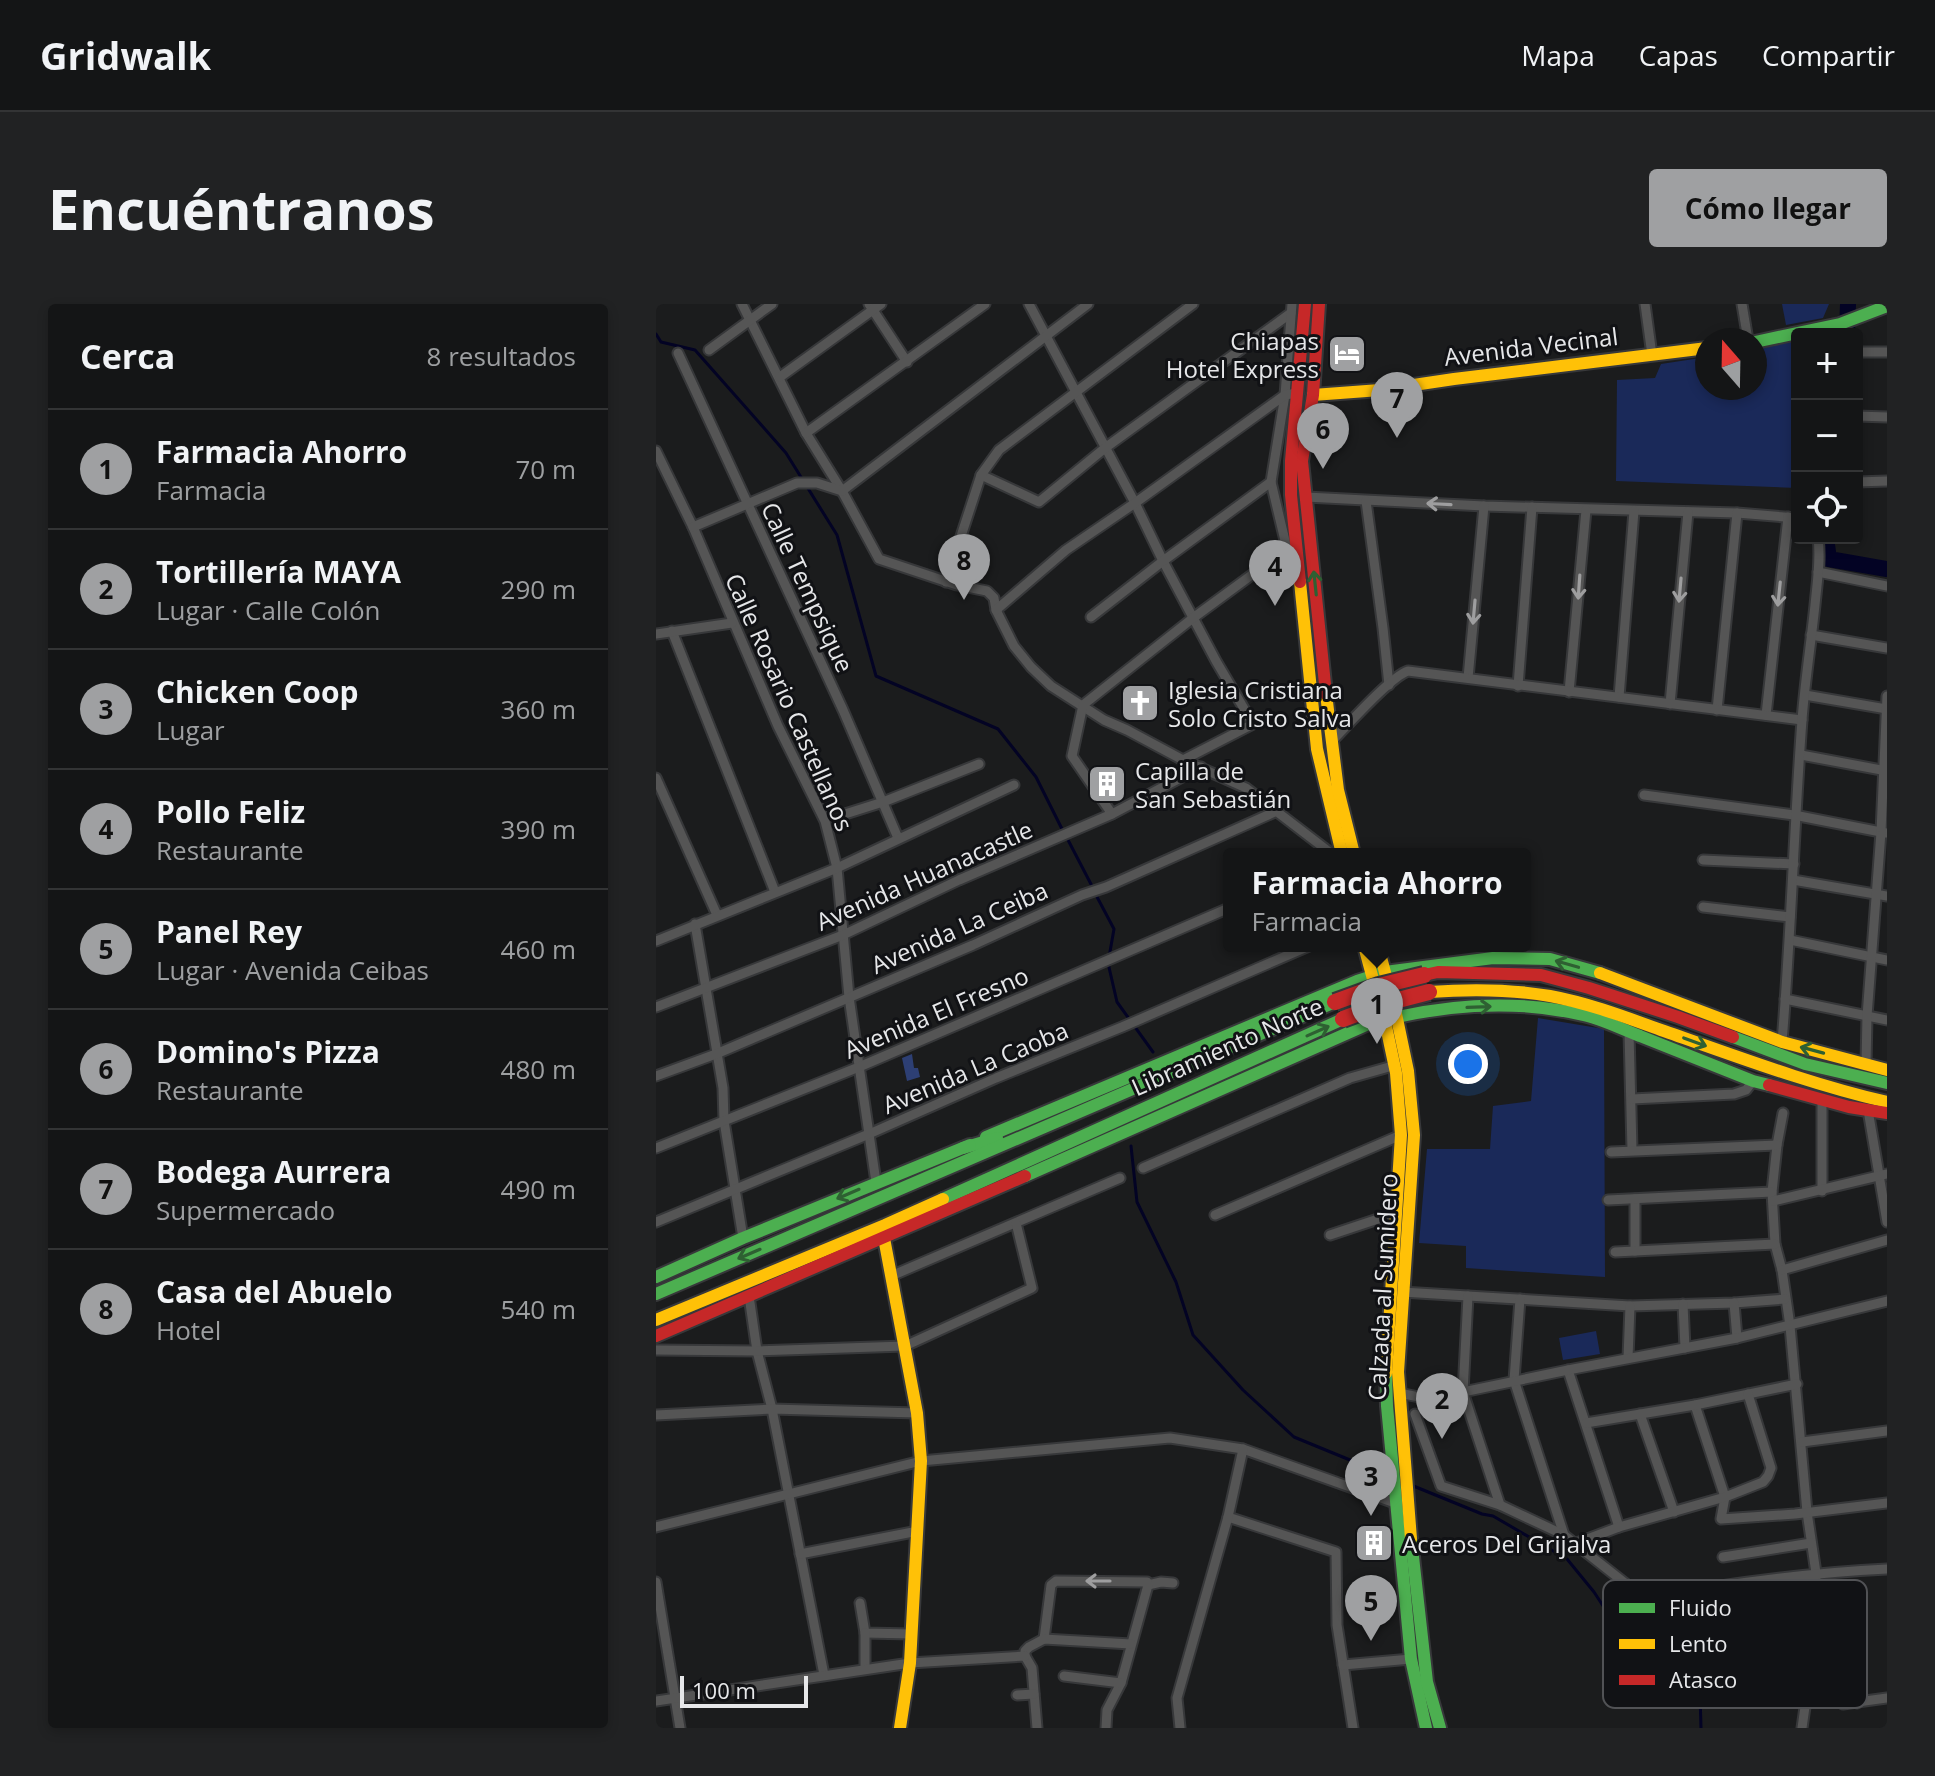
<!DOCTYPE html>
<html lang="es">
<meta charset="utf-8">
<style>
:root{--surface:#141516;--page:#212223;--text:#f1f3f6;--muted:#9d9fa1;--line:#333435;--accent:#9fa0a2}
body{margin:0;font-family:"Open Sans",sans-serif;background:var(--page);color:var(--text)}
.controls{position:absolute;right:24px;top:24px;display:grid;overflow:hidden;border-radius:8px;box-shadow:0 4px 12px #0003}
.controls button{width:72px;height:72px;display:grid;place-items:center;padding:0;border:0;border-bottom:2px solid var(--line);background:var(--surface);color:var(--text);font:40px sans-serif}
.compass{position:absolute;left:1039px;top:24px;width:72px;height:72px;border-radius:50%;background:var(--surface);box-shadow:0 4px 12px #0003;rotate:340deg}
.scale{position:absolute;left:24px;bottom:20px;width:128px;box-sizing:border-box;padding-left:8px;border:4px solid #e6e7e9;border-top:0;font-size:22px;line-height:28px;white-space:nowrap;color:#e6e7e9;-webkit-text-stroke:6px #111215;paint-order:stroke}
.you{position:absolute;left:812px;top:760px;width:28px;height:28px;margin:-20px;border:6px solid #fff;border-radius:50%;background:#1a73e8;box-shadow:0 0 0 12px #1a73e833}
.badge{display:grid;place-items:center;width:52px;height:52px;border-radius:50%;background:var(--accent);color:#111;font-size:26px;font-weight:700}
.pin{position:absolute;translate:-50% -66px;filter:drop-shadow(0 2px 4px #0008)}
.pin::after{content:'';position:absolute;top:42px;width:28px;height:24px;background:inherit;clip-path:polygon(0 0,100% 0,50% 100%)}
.popup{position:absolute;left:567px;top:544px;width:308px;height:104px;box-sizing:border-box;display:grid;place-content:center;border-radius:8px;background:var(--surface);filter:drop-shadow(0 2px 6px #0005);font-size:26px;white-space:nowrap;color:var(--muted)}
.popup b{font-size:30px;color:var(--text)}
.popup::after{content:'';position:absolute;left:50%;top:100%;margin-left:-16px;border:16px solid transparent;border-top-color:var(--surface)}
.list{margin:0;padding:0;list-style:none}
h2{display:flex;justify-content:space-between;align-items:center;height:104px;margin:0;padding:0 32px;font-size:34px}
h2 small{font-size:26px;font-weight:400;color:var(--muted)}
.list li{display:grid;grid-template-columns:52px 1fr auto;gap:24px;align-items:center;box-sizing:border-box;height:120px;padding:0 32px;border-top:2px solid var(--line)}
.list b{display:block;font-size:30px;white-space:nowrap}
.list p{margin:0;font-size:26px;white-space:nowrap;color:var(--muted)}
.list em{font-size:26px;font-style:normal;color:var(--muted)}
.icon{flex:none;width:44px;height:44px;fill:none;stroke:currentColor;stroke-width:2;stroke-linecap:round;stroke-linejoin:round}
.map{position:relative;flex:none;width:1231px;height:1424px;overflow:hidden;border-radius:8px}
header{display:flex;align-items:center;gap:48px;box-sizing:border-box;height:112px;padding:0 40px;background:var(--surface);border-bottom:2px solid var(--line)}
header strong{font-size:38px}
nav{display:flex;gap:44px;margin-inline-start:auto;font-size:28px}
.intro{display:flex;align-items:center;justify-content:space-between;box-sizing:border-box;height:192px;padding:0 48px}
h1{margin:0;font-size:56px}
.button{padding:20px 36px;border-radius:8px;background:var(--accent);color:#111;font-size:28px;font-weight:700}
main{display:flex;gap:48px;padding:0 48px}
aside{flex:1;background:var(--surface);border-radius:8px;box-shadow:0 4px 12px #0003}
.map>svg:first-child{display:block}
.green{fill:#1a2959}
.forest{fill:#2d3f74}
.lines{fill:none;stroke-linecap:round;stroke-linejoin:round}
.stream{stroke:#030324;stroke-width:3}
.river{stroke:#030324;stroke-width:16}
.street-casing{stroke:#37383a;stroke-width:13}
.fast-casing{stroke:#37383a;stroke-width:16}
.slow-casing{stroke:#37383a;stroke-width:16}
.jam-casing{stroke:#37383a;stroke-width:16}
.street{stroke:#555;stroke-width:9}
.fast{stroke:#4caf50;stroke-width:12}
.slow{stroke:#ffc107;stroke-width:12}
.jam{stroke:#c62828;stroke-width:12}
.jam-bridge-casing{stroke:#37383a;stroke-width:20;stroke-linecap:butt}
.jam-bridge{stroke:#c62828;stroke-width:16}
.oneway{stroke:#9e9e9f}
.oneway2{stroke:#2e6032}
.labels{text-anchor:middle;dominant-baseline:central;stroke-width:6;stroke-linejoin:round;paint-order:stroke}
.poi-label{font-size:24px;fill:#e6e7e9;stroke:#111215;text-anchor:start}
.street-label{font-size:24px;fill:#e6e7e9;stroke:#111215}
.key{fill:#111215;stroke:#515255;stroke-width:2}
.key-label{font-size:22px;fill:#e6e7e9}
</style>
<header>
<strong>Gridwalk</strong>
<nav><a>Mapa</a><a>Capas</a><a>Compartir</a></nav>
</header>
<div class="intro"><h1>Encuéntranos</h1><a class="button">Cómo llegar</a></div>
<main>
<aside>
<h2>Cerca<small>8 resultados</small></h2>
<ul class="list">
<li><span class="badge">1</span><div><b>Farmacia Ahorro</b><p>Farmacia</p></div><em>70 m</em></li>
<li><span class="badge">2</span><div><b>Tortillería MAYA</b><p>Lugar · Calle Colón</p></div><em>290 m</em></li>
<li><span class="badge">3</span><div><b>Chicken Coop</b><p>Lugar</p></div><em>360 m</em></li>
<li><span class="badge">4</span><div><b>Pollo Feliz</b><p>Restaurante</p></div><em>390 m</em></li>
<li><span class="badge">5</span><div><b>Panel Rey</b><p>Lugar · Avenida Ceibas</p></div><em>460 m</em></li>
<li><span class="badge">6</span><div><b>Domino's Pizza</b><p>Restaurante</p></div><em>480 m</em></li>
<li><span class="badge">7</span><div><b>Bodega Aurrera</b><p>Supermercado</p></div><em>490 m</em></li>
<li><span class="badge">8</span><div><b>Casa del Abuelo</b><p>Hotel</p></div><em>540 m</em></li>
</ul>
</aside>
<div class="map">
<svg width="1231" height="1424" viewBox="0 0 1231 1424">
<rect width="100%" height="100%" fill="#1b1c1d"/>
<g class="green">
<polygon points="1126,0 1173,0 1167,14 1130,21"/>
<polygon points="1141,36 1141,184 960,177 961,76 999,74 1005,60 1051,53 1051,84 1099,84 1099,45"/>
<polygon points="882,714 948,725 949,973 810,964 810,942 763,939 771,845 834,845 837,802 875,797"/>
<polygon points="940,1027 944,1050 907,1056 903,1034"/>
</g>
<polygon class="forest" points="256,750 258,764 262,764 264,773 251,777 246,754"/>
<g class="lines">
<g class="stream">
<polyline points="0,30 5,38 39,46 130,149 181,231 220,372 342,425 380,473 407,527"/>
<polyline points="411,534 437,584"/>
<polyline points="440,591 458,625 452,659 461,698 497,748"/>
<polyline points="475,842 481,898 520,978 537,1031 587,1086 638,1133 733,1172"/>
<polyline points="755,1181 826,1210 837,1212 911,1255 938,1288 968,1334 1015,1355 1044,1390 1045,1424"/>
</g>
<g class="river">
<polyline points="1191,30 1192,0"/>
<polyline points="1170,234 1173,255 1231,265"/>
</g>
<g class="street-casing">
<g id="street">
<polyline points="86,0 150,129 186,187 223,255 301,281 331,287 338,294 340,306 358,342 375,363 395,382 448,416 471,426 527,456 590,484 676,550"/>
<polyline points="213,0 251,58"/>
<polyline points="373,0 479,199 507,257 560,357 597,420 527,456"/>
<polyline points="989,0 996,51"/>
<polyline points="1086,0 1092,36"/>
<polyline points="53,46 116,0"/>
<polyline points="1201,48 1231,48"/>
<polyline points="22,49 187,406 242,534"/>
<polyline points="124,73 225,0"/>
<polyline points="1201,112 1231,113"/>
<polyline points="150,129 329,0"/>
<polyline points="0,147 37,223 122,422 169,517 181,564 193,693 220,878"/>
<polyline points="325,171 383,198 449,144 635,9"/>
<polyline points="1201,178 1231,177"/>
<polyline points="650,193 828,202 1081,209 1141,214"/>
<polyline points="710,197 727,324 733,381"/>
<polyline points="37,223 141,179 161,179 186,187 432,0"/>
<polyline points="631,245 615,178 629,91 636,0"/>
<polyline points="1162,268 1231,282"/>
<polyline points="290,278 325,171 343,146 537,0"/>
<polyline points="340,306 410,246 479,199 629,91 641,89"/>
<polyline points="435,313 507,257 615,178"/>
<polyline points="16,327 119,588"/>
<polyline points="0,330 76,319"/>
<polyline points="1155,331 1231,344"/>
<polyline points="812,374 828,202"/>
<polyline points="862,382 876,203"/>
<polyline points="913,388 930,206"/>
<polyline points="1149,391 1231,405"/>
<polyline points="963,393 978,207"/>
<polyline points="1014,400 1032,208"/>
<polyline points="1061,406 1081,209"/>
<polyline points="1110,411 1132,213"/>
<path d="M675 438C691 422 734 373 752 367L1146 416"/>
<polyline points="1145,451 1231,467"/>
<polyline points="0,474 61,611"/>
<polyline points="988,491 1138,511 1230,529"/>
<polyline points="189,510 227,498 323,460"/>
<polyline points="456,510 416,452 427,401 537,314 631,245 639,243"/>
<polyline points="1047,556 1138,560"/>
<polyline points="1137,576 1231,592"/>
<polyline points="1047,603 1134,613"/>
<polyline points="39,620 67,784 68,817 87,934"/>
<polyline points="1134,636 1231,656"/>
<polyline points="0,637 181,564 358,481"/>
<polyline points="1129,695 1231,716"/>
<polyline points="0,703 187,631 303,576 456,510 545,463"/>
<polyline points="973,728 976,846"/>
<path d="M1126 738C1135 631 1138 523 1146 416 1149 377 1155 339 1159 301 1161 279 1165 256 1162 234"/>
<polyline points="1210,760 1211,712 1225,528 1231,392"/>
<polyline points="0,772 60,750 317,641 426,591 450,583 621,507"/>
<polyline points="976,795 1078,790 1090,786 1097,777"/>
<polyline points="1166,796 1166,887"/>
<polyline points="1212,806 1231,918"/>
<polyline points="1127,809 1121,841 1116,888 1119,940 1126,966 1134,1022 1151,1208 1160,1269 1159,1333 1146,1424"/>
<polyline points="0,844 203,763 573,604"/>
<polyline points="955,848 1121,841"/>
<polyline points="487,864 694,774 740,761"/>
<polyline points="979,895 979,947"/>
<polyline points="952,896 1116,888"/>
<polyline points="1117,897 1231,870"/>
<polyline points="559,911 745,831"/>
<polyline points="0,918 213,830 340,774 466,723 653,642"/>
<polyline points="674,931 740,909"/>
<polyline points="959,948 1119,940"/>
<polyline points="1126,966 1231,936"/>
<polyline points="235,972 464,874"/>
<polyline points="746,988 974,1002 1078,999 1129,995"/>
<polyline points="93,992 101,1047 116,1105 168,1371"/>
<polyline points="812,992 807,1088 844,1201"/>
<polyline points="864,995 858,1076 908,1231"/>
<polyline points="1078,999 1081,1034"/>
<polyline points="1027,1000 1029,1044"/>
<polyline points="0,1046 101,1047 249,1042 376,984 360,919"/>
<polyline points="972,1054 974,1002"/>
<polyline points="912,1066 963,1223"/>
<polyline points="743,1089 768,1094 807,1088 912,1066 1081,1034 1231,997"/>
<polyline points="1039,1101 1069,1193 1065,1215 1139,1210 1231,1199"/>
<polyline points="759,1110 785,1182 844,1201 908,1231 974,1283 1010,1322 1027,1335 1070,1337 1159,1333 1191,1334 1199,1340 1201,1399"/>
<polyline points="984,1110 1018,1208"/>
<polyline points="0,1111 116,1105 261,1109"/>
<polyline points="930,1119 1039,1101 1141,1080"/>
<polyline points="1146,1138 1231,1127"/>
<polyline points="572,1213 680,1248 681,1321 697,1424"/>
<polyline points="0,1223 265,1157 514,1134 587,1145 739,1199"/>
<polyline points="918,1240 963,1223 1069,1193 1107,1178 1112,1172 1115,1164 1092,1090"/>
<polyline points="144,1250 262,1227"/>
<polyline points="1067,1253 1155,1239"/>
<polyline points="0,1278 24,1424"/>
<polyline points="492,1281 505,1278 517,1279"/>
<path d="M986 1295C1068 1280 1149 1269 1231 1265"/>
<polyline points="204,1299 209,1329 256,1330"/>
<polyline points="209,1329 209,1364"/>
<polyline points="388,1335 395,1281 400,1277 491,1278 492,1281 465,1379 451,1406 450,1424"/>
<polyline points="369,1352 369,1347 373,1343 388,1335 475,1340"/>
<polyline points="369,1352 376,1364 381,1424"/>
<polyline points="687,1361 755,1355"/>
<polyline points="408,1372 465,1379"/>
<polyline points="361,1391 378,1390"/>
<polyline points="0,1397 254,1359 369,1352"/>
<polyline points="1187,1400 1231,1394"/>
<polyline points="524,1424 521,1394 572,1213 587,1145"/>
</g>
</g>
<g class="fast-casing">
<g id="fast">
<polyline points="1099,38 1184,20 1231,2"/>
<polyline points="1077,733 1149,760 1231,779"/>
<polyline points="330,833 701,677 729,668 837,654 894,655 944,669"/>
<polyline points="307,844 341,834"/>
<path d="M369 872 710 721C779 701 857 694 927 711 946 715 965 725 984 732 1021 747 1059 762 1097 777L1113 781"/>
<polyline points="287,895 687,715"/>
<polyline points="0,973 87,934 314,841"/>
<polyline points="0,990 679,698"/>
<polyline points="730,1069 731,1102 755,1355 770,1424"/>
<polyline points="755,1235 771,1378 784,1424"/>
</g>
</g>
<g class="slow-casing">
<g id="slow">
<polyline points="657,91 724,86 798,75 1051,44"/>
<polyline points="644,278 661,445 686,550"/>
<polyline points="670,390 682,486 698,550"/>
<polyline points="708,642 718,679"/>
<polyline points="722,642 731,676"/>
<polyline points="944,669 1126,738 1231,766"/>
<path d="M773 688C813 685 854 685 894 692 932 699 969 713 1005 726 1080 752 1153 780 1231 798"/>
<polyline points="739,705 752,767 758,831 742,1068 755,1235"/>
<polyline points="727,708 740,769 745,831 730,1069"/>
<polyline points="228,934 261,1109 265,1157 254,1359 244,1424"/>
<polyline points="0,1016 229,921 287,895"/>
</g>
</g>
<g class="jam-casing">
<g id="jam">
<polyline points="663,0 657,91 646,157 670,390"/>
<polyline points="644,278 635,191 635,157 649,0"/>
<polyline points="768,671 782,668 885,671 933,684 1022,713 1077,733"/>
<polyline points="1113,781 1193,803 1231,809"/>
<polyline points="0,1032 369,872"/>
</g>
</g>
<use href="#street" class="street"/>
<use href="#fast" class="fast"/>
<use href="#slow" class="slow"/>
<use href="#jam" class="jam"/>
<g class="jam-bridge-casing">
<g id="jam-bridge">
<polyline points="679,698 723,682 768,671"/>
<polyline points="687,715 727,700 773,688"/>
</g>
</g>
<use href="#jam-bridge" class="jam-bridge"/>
</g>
<defs><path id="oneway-shaft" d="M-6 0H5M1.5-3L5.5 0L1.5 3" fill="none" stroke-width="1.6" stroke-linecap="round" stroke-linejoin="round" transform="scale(2)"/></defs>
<g class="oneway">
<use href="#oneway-shaft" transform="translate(783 200) rotate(-177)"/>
<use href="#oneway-shaft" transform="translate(923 283) rotate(94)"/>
<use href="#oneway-shaft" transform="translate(1024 286) rotate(95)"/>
<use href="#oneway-shaft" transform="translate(1123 290) rotate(96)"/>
<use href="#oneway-shaft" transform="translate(818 308) rotate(95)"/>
<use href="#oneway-shaft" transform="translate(442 1277) rotate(-180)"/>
</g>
<g class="oneway2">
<use href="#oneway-shaft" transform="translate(659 279) rotate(-96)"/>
<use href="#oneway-shaft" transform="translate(911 660) rotate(-164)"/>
<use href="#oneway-shaft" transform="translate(823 703) rotate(-2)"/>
<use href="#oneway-shaft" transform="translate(662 727) rotate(-24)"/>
<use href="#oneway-shaft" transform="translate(1039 738) rotate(20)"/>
<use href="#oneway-shaft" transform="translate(1156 746) rotate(-165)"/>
<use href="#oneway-shaft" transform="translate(192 890) rotate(157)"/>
<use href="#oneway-shaft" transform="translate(93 950) rotate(157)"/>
</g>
<defs>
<g id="hotel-square" transform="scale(2)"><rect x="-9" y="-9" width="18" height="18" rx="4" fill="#9fa0a2" stroke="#111215"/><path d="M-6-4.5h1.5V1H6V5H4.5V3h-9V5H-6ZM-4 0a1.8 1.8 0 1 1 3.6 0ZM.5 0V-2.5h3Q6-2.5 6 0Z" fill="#fff"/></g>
<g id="church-square" transform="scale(2)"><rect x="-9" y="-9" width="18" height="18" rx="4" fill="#9fa0a2" stroke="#111215"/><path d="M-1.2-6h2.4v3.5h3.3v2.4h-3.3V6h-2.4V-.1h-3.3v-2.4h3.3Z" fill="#fff"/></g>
<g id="building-square" transform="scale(2)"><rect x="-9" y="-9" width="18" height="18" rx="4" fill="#9fa0a2" stroke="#111215"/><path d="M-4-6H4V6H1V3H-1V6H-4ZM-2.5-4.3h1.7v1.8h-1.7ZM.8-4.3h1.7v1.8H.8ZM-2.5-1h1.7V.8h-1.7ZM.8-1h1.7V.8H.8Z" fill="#fff"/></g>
</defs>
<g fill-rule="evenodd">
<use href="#hotel-square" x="691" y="50"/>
<use href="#church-square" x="484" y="399"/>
<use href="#building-square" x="451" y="480"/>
<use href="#building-square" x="718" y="1239"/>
</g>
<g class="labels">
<g class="poi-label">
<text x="663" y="36" text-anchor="end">Chiapas<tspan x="663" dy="28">Hotel Express</tspan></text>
<text x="512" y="385">Iglesia Cristiana<tspan x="512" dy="28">Solo Cristo Salva</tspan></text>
<text x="479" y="466">Capilla de<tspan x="479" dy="28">San Sebastián</tspan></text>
<text x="746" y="1239">Aceros Del Grijalva</text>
</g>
<g class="street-label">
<text transform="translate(875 42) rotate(-7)">Avenida Vecinal</text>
<text transform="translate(152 283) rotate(65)">Calle Tempsique</text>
<text transform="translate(134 398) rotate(66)">Calle Rosario Castellanos</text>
<text transform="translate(268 571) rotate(-24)">Avenida Huanacastle</text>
<text transform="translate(303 623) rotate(-24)">Avenida La Ceiba</text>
<text transform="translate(280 708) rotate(-23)">Avenida El Fresno</text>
<text transform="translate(571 742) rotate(-24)">Libramiento Norte</text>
<text transform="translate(319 763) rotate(-23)">Avenida La Caoba</text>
<text transform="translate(726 983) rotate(-87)">Calzada al Sumidero</text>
</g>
</g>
<rect x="947" y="1276" width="264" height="128" rx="12" class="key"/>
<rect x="963" y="1299" width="36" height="10" fill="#4caf50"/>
<rect x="963" y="1335" width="36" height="10" fill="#ffc107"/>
<rect x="963" y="1371" width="36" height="10" fill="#c62828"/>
<g class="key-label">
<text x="1013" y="1312">Fluido</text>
<text x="1013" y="1348">Lento</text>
<text x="1013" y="1384">Atasco</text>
</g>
</svg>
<div class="controls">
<button>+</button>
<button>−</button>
<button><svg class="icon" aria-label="locate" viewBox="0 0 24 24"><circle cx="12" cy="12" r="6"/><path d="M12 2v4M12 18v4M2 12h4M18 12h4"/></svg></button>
</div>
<svg class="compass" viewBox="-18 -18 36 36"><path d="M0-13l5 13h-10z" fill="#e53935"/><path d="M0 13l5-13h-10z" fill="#9d9fa1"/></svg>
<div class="scale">100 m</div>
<div class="you"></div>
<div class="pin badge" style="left:721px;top:740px">1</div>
<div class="popup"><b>Farmacia Ahorro</b>Farmacia</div>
<div class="pin badge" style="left:786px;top:1135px">2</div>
<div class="pin badge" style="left:715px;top:1212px">3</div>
<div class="pin badge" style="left:619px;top:302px">4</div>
<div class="pin badge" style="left:715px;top:1337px">5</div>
<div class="pin badge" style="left:667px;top:165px">6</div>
<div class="pin badge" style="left:741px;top:134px">7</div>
<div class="pin badge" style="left:308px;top:296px">8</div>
</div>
</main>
